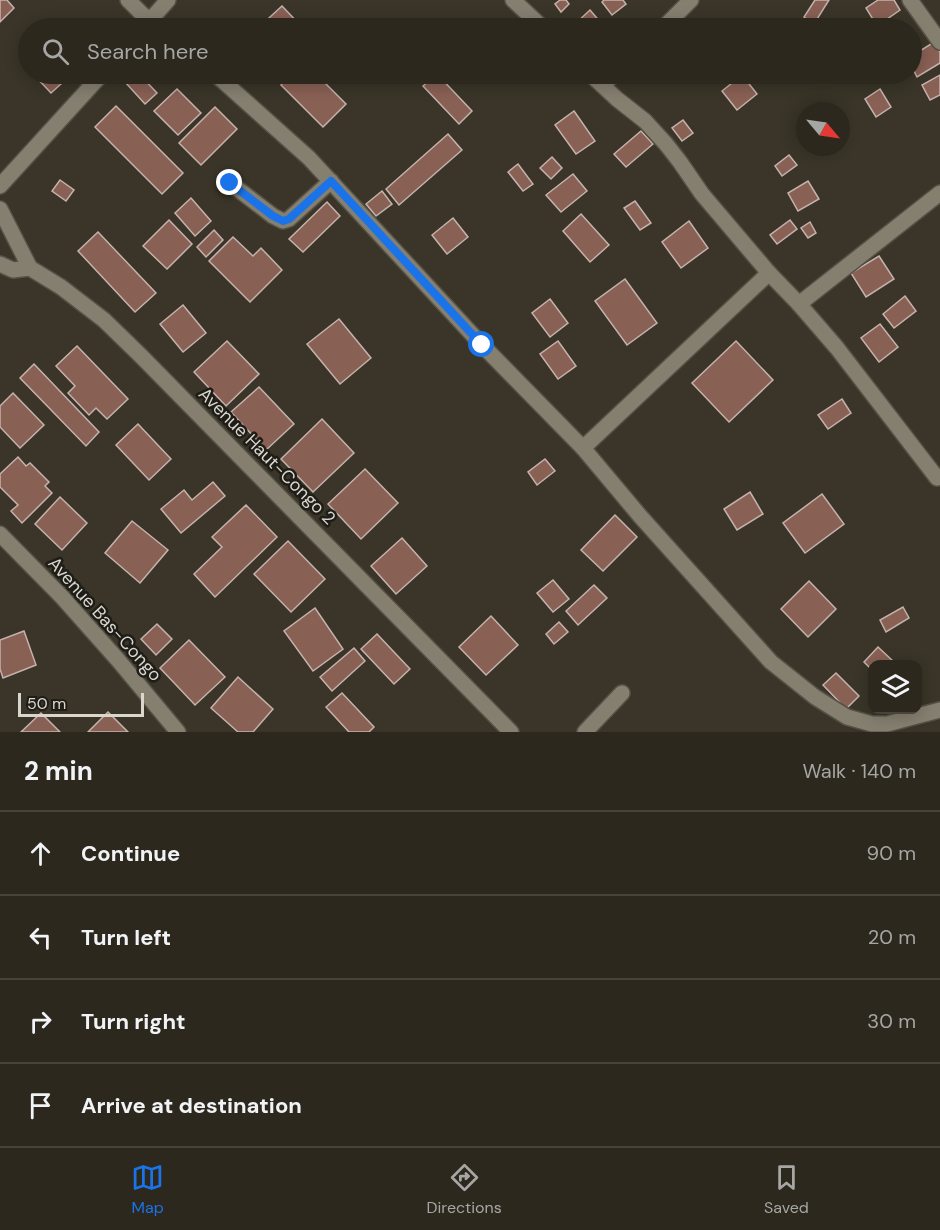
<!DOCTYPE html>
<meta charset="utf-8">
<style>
:root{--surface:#2c281e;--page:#343027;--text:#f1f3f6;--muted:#a6a6a4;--line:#48443c;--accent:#1a73e8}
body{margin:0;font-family:"DM Sans",sans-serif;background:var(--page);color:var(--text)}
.controls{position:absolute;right:18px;bottom:18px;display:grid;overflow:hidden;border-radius:12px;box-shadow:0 3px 15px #0003}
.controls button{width:54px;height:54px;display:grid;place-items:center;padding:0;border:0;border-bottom:2px solid var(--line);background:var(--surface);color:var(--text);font:30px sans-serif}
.compass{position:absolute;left:796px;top:102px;width:54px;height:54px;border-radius:50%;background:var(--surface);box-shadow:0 3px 15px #0003;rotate:119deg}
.scale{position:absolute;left:18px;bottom:15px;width:126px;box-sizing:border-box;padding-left:6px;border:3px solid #d9d6ce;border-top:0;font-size:16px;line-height:21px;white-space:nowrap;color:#d9d6ce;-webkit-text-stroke:4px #1f1d17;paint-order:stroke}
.stop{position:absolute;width:18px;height:18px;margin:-14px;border:4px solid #1a73e8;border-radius:50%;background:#fff}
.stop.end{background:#1a73e8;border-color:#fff;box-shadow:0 2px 6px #0008}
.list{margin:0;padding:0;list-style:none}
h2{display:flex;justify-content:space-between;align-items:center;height:78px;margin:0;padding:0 24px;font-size:26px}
h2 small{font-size:20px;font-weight:400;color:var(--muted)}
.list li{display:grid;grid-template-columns:39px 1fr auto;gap:18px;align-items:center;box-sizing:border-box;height:84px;padding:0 24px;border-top:2px solid var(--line)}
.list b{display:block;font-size:22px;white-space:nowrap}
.list em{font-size:20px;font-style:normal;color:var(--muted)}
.icon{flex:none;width:33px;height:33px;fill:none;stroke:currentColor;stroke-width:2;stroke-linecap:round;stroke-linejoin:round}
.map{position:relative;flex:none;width:940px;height:732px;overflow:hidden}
.search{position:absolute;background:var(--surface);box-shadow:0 3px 15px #0003;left:18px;right:18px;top:18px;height:66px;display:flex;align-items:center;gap:15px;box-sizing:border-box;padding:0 21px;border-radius:33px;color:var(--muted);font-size:22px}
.sheet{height:414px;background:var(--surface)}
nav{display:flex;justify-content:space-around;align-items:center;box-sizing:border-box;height:84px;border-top:2px solid var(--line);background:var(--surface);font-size:16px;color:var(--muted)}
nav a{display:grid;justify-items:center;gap:3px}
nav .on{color:var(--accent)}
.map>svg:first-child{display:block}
.building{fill:#896054;stroke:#c5b2ad;stroke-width:1.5}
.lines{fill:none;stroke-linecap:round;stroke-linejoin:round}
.street-casing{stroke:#555045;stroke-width:18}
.street{stroke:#857f70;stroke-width:15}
.route{stroke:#1a73e8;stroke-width:8}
.labels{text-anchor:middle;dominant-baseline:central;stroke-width:5;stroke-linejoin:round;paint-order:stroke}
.street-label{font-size:18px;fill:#d9d6ce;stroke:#1f1d17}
</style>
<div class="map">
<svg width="940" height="732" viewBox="0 0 940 732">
<rect width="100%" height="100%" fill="#3a3528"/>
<g class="building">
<polygon points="0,0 7,0 14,8 0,22"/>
<polygon points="560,0 566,0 569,4 561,12 555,4"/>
<polygon points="604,0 623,0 626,4 612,15 602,2"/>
<polygon points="815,0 829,0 814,24 804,17"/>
<polygon points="878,0 894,0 900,10 877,26 866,8"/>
<polygon points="282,6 303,28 258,28"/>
<polygon points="590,10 601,23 595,28 579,28 575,24"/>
<polygon points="934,42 940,52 940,63 917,77 912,67 912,56"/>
<polygon points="40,74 69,74 71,75 51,93 36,77"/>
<polygon points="134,74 139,74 157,93 145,104 125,82"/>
<polygon points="292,74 316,74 346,104 323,127 281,85"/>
<polygon points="437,74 472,111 459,124 423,86"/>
<polygon points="787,74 807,74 792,82"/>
<polygon points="742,75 757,94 737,110 722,91"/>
<polygon points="940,75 940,95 930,100 922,85"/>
<polygon points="177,89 201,113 178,135 154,111"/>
<polygon points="880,89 891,107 876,117 865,99"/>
<polygon points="116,106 183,173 162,194 95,127"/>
<polygon points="215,107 237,129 201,165 179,143"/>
<polygon points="574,111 595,141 576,154 555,125"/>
<polygon points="683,120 693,133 682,141 672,128"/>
<polygon points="641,131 653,144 626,167 614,154"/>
<polygon points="448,134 462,150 399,205 386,189"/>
<polygon points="789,155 797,165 782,176 775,166"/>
<polygon points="552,157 562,168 551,179 540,168"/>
<polygon points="518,164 533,184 523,191 508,172"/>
<polygon points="573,174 587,191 561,212 546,195"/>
<polygon points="60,180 74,190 66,201 52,191"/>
<polygon points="808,181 819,199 798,211 788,193"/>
<polygon points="382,191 392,204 376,216 366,204"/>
<polygon points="191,198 211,221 195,236 175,213"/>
<polygon points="635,201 651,223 640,230 624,208"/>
<polygon points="327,202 340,216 303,252 289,239"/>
<polygon points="581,214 609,245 590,262 563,231"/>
<polygon points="453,218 468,237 447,254 432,235"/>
<polygon points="169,220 192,244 167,269 143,246"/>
<polygon points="790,220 797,229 777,244 770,235"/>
<polygon points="689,221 708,248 681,268 662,242"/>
<polygon points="810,222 816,233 808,238 801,228"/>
<polygon points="214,230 223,240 206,257 197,247"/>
<polygon points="98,232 156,293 135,312 78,251"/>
<polygon points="233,237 253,256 261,248 282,270 250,302 209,261"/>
<polygon points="879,256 894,279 866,297 851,273"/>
<polygon points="625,279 657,323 627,345 595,301"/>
<polygon points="905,296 916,311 894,328 883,314"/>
<polygon points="550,299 568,323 550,337 532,313"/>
<polygon points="183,305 206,333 183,352 160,324"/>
<polygon points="339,319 371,358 340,384 307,344"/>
<polygon points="880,324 898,347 879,362 861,338"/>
<polygon points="227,341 259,374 226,406 194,372"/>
<polygon points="558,341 576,366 558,379 540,354"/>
<polygon points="736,341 773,380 729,422 692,383"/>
<polygon points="77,346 128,399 107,419 96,408 89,415 68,393 75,386 56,366"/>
<polygon points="34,364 99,432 86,446 20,378"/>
<polygon points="259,387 294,424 266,450 231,412"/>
<polygon points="13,393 44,425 20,448 0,427 0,406"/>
<polygon points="842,399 851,413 828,429 818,415"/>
<polygon points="322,419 354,453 313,492 281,459"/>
<polygon points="138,424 171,459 149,480 116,445"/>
<polygon points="18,457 26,466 30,463 49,482 45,486 52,493 22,523 11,511 18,505 0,487 0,474"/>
<polygon points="545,459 555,471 537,485 528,472"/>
<polygon points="365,469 398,503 361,539 328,504"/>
<polygon points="213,482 225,496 181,533 161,509 184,490 192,500"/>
<polygon points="750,492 763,514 737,530 724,509"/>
<polygon points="822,494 844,524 805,553 783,523"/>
<polygon points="60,497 87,523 62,550 35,524"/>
<polygon points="246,505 277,537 215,597 194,574 222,547 212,537"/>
<polygon points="615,515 637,537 603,571 581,550"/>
<polygon points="132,521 168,550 140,583 105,553"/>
<polygon points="402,538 427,566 396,594 371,566"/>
<polygon points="288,541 325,579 291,612 254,574"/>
<polygon points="553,580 569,599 553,612 537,593"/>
<polygon points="809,581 836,609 808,637 781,609"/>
<polygon points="594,585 607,598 578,625 566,611"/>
<polygon points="903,607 909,618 886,632 880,620"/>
<polygon points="315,608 343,649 313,671 284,631"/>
<polygon points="491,616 518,645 486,675 459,647"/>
<polygon points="559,622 568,632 554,644 546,634"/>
<polygon points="157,624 172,639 156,655 141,639"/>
<polygon points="24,631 36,665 3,678 0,669 0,640"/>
<polygon points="377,634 410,669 394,684 361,649"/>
<polygon points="189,640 225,677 195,705 160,668"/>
<polygon points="878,647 894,662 892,664 872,664 872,670 864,662"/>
<polygon points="354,648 365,661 332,691 320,677"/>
<polygon points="836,673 859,696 846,709 823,685"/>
<polygon points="238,677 273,709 253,732 238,732 211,708"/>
<polygon points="342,693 374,727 369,732 349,732 326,707"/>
<polygon points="108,712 128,732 88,732"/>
<polygon points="41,713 60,732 21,732"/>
</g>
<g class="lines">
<g class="street-casing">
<g id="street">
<polyline points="128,0 143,15 160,28"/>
<polyline points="513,0 543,28"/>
<polyline points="910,0 940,42"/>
<polyline points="145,26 168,0"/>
<polyline points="663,28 691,0"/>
<polyline points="215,74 309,158 482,345 583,448 640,516 771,662 815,697 847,717 872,724 887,724 940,710"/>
<polyline points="590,74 617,99 645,121 666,144 680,162 702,194 769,273 799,304 837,348 937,478"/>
<polyline points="602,85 615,74"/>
<polyline points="230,183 273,216 283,221 289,219 331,181"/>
<polyline points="0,186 102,74"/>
<polyline points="0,209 30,268 61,287 104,320 141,356 511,732"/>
<polyline points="0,264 13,270 30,268"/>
<polyline points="799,304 940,193"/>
<polyline points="583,448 769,273"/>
<polyline points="0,534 62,597 118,660 178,732"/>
<polyline points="585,732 622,693"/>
</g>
</g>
<use href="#street" class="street"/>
</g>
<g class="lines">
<polyline class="route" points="230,183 273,216 283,221 289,219 331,181 482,345"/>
</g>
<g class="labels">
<g class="street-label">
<text transform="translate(267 456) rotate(45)">Avenue Haut-Congo 2</text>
<text transform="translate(105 619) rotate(48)">Avenue Bas-Congo</text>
</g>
</g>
</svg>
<div class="controls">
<button><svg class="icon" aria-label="layers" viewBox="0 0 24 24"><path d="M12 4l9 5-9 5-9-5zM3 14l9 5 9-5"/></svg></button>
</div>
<svg class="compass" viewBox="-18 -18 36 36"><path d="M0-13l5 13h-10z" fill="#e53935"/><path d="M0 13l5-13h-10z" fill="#a6a6a4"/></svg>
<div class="scale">50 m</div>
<div class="stop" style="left:482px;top:345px"></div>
<div class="stop end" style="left:230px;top:183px"></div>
<div class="search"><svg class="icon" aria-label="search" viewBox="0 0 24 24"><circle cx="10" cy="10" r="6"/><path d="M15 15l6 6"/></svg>Search here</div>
</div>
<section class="sheet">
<h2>2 min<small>Walk · 140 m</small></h2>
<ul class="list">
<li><svg class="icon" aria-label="ahead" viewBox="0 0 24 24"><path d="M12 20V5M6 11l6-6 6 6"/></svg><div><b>Continue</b></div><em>90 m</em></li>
<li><svg class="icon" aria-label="left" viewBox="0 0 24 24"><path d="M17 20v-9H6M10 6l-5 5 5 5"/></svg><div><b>Turn left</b></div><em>20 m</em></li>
<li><svg class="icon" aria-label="right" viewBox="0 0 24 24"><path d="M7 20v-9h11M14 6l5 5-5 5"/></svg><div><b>Turn right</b></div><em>30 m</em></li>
<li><svg class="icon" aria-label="arrive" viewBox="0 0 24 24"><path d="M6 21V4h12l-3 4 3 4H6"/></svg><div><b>Arrive at destination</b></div></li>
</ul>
</section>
<nav>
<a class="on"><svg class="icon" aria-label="map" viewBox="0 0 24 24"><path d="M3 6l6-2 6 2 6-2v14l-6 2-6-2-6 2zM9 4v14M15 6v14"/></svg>Map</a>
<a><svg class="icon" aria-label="directions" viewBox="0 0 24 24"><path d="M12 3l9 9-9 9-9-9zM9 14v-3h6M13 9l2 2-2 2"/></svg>Directions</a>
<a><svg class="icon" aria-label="saved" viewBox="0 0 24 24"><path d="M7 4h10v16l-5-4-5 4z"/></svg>Saved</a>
</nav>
